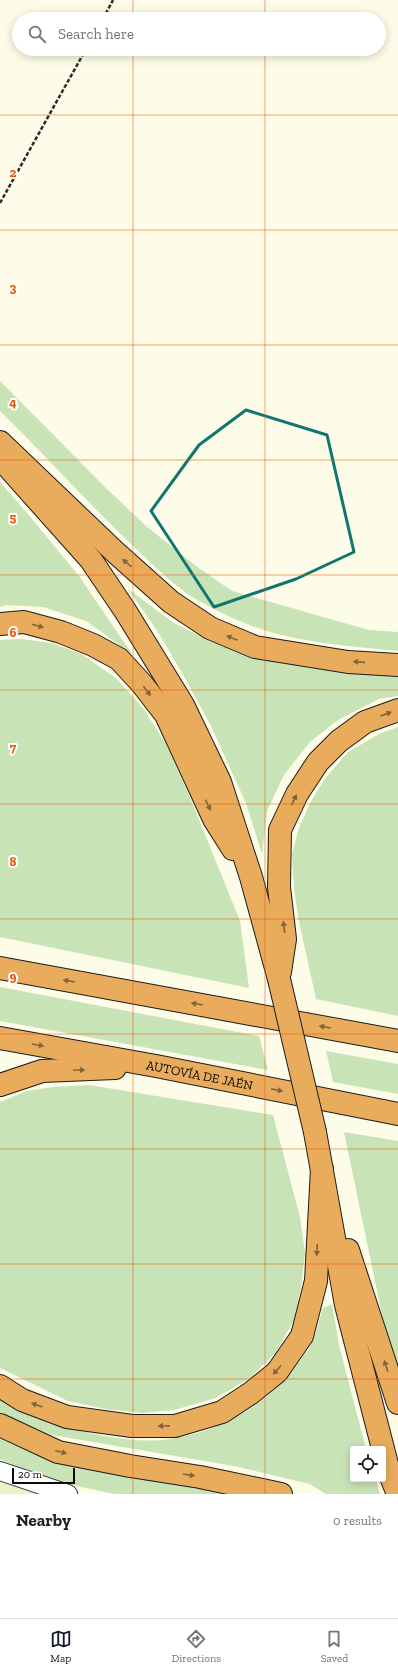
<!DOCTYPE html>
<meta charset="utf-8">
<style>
:root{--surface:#fff;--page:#f6f6f6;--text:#202124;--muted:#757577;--line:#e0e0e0;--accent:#111827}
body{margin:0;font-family:"Zilla Slab",serif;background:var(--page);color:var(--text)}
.controls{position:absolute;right:12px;bottom:12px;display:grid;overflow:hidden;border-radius:4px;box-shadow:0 2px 10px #0003}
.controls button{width:36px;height:36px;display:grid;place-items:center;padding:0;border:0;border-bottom:1px solid var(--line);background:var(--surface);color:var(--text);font:20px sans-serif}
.scale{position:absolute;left:12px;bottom:10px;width:63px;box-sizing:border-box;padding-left:4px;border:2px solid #0a0a0a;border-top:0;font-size:11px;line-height:14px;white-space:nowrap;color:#0a0a0a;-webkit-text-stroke:3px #fff;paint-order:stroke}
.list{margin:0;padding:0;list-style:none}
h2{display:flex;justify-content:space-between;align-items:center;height:52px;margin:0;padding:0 16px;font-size:17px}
h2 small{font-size:13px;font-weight:400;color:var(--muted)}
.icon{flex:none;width:22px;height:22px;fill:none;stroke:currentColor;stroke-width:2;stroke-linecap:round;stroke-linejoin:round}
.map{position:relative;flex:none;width:398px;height:1494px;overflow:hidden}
.search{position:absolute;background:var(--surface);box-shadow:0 2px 10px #0003;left:12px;right:12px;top:12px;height:44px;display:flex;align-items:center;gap:10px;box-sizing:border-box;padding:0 14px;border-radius:22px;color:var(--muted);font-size:15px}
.sheet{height:124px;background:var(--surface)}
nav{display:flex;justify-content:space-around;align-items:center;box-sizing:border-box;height:56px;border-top:1px solid var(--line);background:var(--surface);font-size:11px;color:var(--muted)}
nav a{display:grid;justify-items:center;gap:2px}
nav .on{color:var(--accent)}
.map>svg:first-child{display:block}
.farmland{fill:#eff0cb}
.green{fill:#c8e4b6}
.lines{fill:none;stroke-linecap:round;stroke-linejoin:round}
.street-casing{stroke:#3d3d3d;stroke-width:20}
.highway-casing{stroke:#1b1b1b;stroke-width:24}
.path{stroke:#2c2c2c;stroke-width:2.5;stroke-dasharray:4 2;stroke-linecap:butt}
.street{stroke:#fff;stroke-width:18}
.highway{stroke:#e8ac5c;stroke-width:22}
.highway-bridge-casing{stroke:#1b1b1b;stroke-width:24;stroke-linecap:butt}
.highway-bridge{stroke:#e8ac5c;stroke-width:22}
.oneway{fill:#846337}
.marked{fill:none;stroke:#0f766e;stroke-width:3;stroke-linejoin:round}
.grid{fill:none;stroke:#e8590c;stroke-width:1;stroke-opacity:0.55}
.labels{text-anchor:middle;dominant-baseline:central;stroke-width:4;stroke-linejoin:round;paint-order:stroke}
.street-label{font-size:13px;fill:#0a0a0a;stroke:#fff}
.grid-label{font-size:13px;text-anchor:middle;font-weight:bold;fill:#e8590c;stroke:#fff;stroke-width:4;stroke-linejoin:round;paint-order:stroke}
</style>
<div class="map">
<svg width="398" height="1494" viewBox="0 0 398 1494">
<rect width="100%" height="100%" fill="#fdfce8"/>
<polygon class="farmland" points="0,1478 43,1494 0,1494"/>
<g class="green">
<path d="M0 381 104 486 146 526 196 566 232 591 369 630 398 632V651C350 646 300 643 255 627 232 619 209 607 189 595 169 581 150 562 132 545 87 502 45 455 0 411Z"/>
<polygon points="0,482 32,519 79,576 132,654 86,621 43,607 6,605 0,607"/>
<polygon points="128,589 174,623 210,641 249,657 300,665 398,675 398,696 379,699 338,720 310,742 284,775 267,811 262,854 246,803 210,724 182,673 158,632"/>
<polygon points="21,639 52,643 81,654 116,678 143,708 166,744 189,795 240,921 249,988 0,937 0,640"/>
<polygon points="398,727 398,1016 316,999 298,917 294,889 292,854 299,828 310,803 324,780 348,752 381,733"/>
<polygon points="0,987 259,1036 268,1070 0,1021"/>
<polygon points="326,1051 398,1064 398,1094 333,1082"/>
<polygon points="89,1085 273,1115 300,1217 305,1253 301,1287 294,1320 276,1352 250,1378 216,1398 174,1410 142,1413 105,1409 68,1401 0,1368 0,1102 27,1091 53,1087"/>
<polygon points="344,1132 398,1141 398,1367 382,1315"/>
<path d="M332 1304 339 1345 366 1449H353V1479H376L380 1494H326L310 1484 234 1466 52 1435 0 1413V1399C20 1408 40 1420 61 1426 92 1434 131 1443 163 1440 219 1433 270 1405 302 1358 305 1353 310 1348 312 1343 317 1333 319 1319 323 1308Z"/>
<polygon points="0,1438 57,1462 232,1494 114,1494 77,1486 28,1471 0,1459"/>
</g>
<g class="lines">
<g class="street-casing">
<polyline id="street" points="0,1471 68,1494"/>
</g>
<g class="highway-casing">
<g id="highway">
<polyline points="0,442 114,551 171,602 210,628 255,647 348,662 398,665"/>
<polyline points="0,458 91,560 126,612 183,705 220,782 251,877 279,979"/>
<polyline points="0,624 24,622 61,632 93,645 119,659 142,684 166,715 214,819 233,849"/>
<polyline points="0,968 398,1041"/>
<polyline points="280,972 285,939 279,887 280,830 297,794 318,762 339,741 365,722 398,710"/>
<path id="s1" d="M0 1038 156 1066 398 1114"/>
<polyline points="0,1085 42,1071 115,1068"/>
<polyline points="315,1132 346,1305 389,1472 398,1494"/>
<polyline points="348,1250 398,1403"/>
<polyline points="0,1386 22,1400 67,1417 132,1426 175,1426 222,1412 251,1393 277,1372 302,1336 316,1281 322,1169"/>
<polyline points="0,1425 58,1452 130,1466 200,1477 281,1494"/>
</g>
</g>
<g class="path">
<polyline points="103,19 113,0"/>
<polyline points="0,203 86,49"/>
</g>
<use href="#street" class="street"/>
<use href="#highway" class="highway"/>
<g class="highway-bridge-casing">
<polyline id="highway-bridge" points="279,979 315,1132"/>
</g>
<use href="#highway-bridge" class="highway-bridge"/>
</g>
<defs><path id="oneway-solid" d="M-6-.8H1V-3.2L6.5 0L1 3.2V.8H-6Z"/></defs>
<g class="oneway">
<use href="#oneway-solid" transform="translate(127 563) rotate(-139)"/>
<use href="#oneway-solid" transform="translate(38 626) rotate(16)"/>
<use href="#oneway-solid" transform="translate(232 638) rotate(-158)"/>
<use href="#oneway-solid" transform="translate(359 662) rotate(-176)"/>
<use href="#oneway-solid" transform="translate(147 691) rotate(53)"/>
<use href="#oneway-solid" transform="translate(386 714) rotate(-20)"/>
<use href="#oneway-solid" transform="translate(294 800) rotate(-65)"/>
<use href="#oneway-solid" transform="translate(208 805) rotate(65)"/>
<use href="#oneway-solid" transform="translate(284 927) rotate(-97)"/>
<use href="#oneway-solid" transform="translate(69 981) rotate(-170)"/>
<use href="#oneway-solid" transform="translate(197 1004) rotate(-170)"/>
<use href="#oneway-solid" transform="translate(325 1027) rotate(-170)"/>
<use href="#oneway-solid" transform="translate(38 1045) rotate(10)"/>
<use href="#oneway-solid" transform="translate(79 1070) rotate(-2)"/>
<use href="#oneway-solid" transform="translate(277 1090) rotate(11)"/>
<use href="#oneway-solid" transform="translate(317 1250) rotate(93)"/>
<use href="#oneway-solid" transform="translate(386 1366) rotate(-108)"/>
<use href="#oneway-solid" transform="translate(277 1370) rotate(132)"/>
<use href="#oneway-solid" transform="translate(37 1405) rotate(-160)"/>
<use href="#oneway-solid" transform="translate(164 1426) rotate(179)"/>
<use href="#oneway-solid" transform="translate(61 1452) rotate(14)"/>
<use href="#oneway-solid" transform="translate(189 1475) rotate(9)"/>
</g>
<path class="marked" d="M246 410 327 435 354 552 296 579 214 607 151 511 199 445Z"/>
<path class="grid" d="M133 0V19M265 0V19M133 49V1494M265 49V1494M0 115H398M0 230H398M0 345H398M0 460H398M0 575H398M0 690H398M0 804H398M0 919H398M0 1034H398M0 1149H398M0 1264H398M0 1379H398"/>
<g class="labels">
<g class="street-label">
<text stroke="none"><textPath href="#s1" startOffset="203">AUTOVÍA DE JAÉN</textPath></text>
</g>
</g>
<g class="grid-label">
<text x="13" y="177">2</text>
<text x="13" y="292">3</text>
<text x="13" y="407">4</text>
<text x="13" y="522">5</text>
<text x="13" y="637">6</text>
<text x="13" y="752">7</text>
<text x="13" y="866">8</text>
<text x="13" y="981">9</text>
</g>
</svg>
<div class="controls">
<button><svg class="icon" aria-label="locate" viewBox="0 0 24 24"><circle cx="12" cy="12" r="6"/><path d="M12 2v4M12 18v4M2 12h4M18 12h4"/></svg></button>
</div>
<div class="scale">20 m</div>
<div class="search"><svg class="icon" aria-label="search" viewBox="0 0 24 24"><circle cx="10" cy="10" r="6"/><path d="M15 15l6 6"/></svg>Search here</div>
</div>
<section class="sheet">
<h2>Nearby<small>0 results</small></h2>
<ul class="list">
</ul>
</section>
<nav>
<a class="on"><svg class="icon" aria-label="map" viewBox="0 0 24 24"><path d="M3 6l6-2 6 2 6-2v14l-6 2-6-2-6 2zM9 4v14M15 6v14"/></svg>Map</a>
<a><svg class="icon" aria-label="directions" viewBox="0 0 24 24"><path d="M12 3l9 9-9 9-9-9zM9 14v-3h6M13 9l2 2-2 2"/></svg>Directions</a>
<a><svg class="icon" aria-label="saved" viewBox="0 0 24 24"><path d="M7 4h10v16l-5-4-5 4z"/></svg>Saved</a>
</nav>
